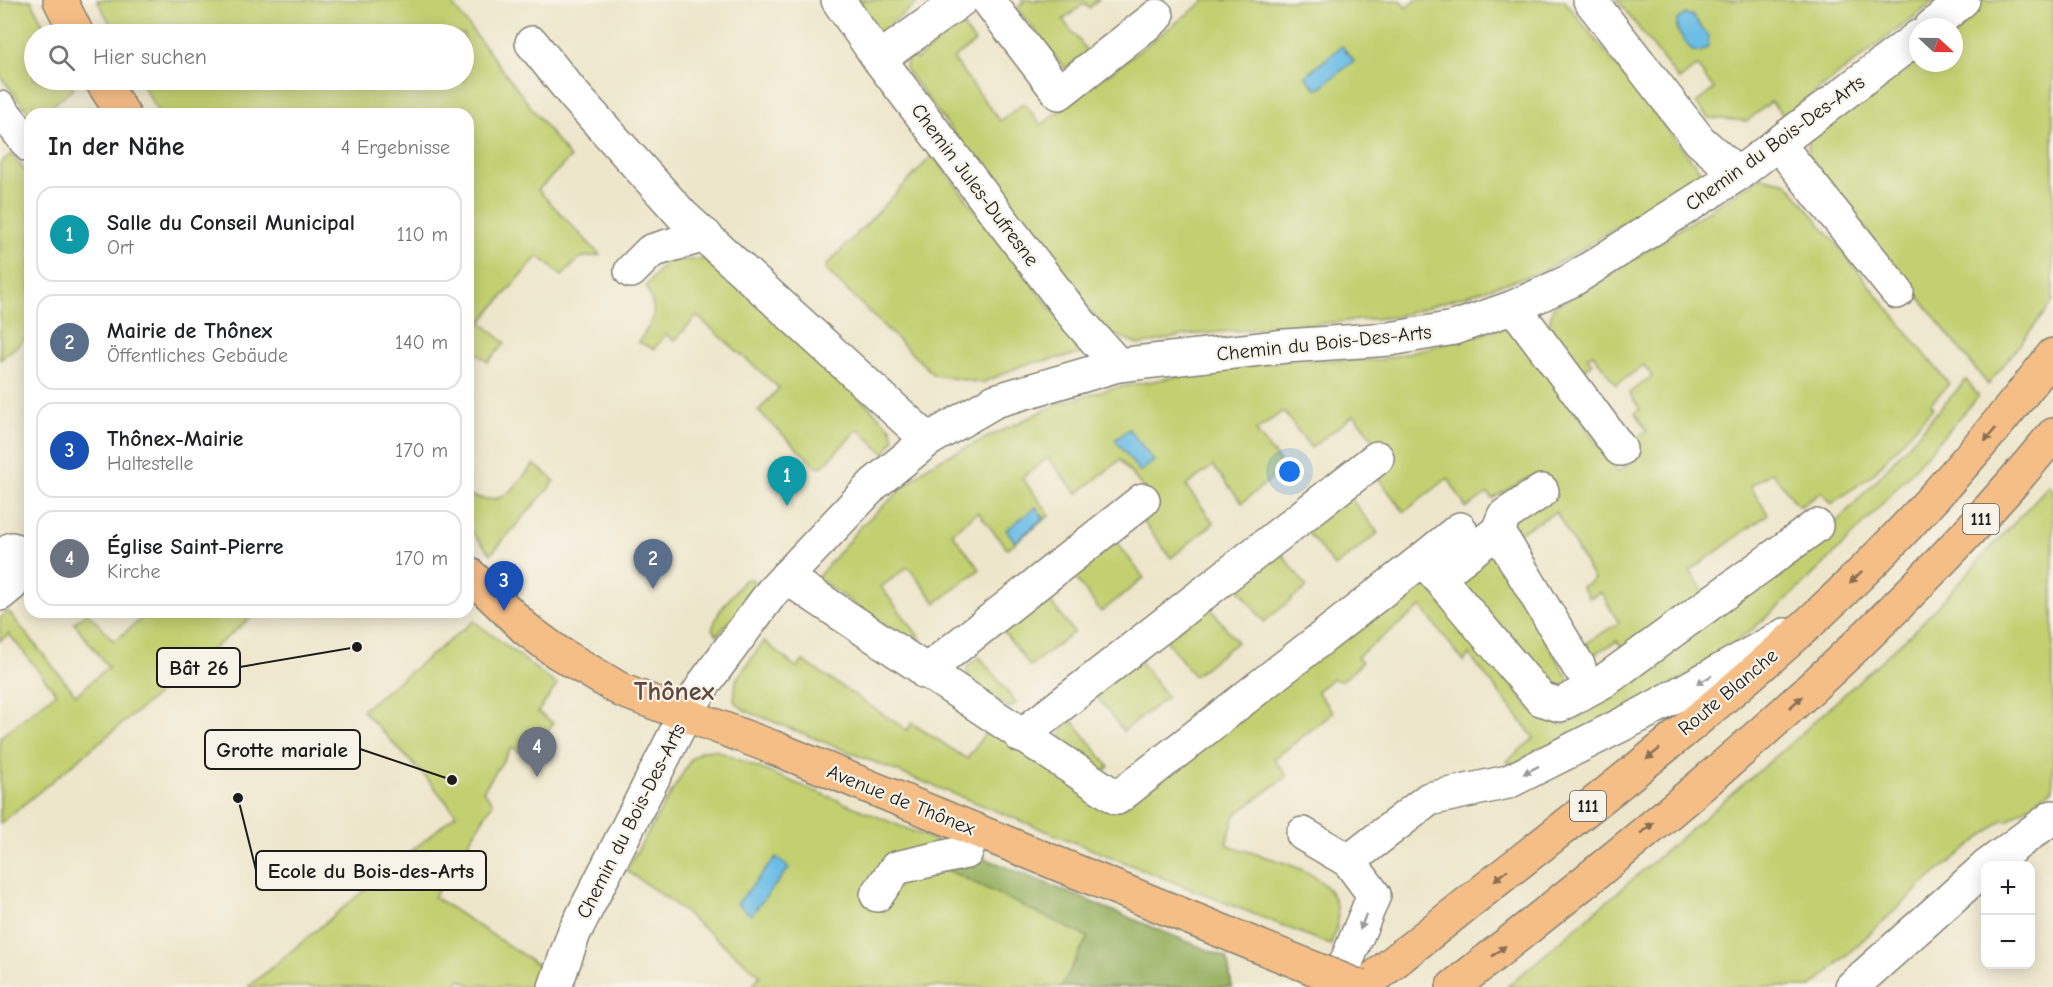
<!DOCTYPE html>
<html lang="de">
<meta charset="utf-8">
<style>
:root{--surface:#fff;--page:#f2f2f2;--text:#202124;--muted:#757577;--line:#e0e0e0;--accent:#1a73e8}
body{margin:0;font-family:"Comic Neue",sans-serif;background:var(--page);color:var(--text)}
.controls{position:absolute;right:18px;bottom:18px;display:grid;overflow:hidden;border-radius:12px;box-shadow:0 3px 15px #0003}
.controls button{width:54px;height:54px;display:grid;place-items:center;padding:0;border:0;border-bottom:2px solid var(--line);background:var(--surface);color:var(--text);font:30px sans-serif}
.compass{position:absolute;left:1909px;top:18px;width:54px;height:54px;border-radius:50%;background:var(--surface);box-shadow:0 3px 15px #0003;rotate:112deg}
.you{position:absolute;left:1290px;top:472px;width:21px;height:21px;margin:-15px;border:4px solid #fff;border-radius:50%;background:#1a73e8;box-shadow:0 0 0 9px #1a73e833}
.badge{display:grid;place-items:center;width:39px;height:39px;border-radius:50%;background:var(--accent);color:#fff;font-size:20px;font-weight:700}
.pin{position:absolute;translate:-50% -50px;filter:drop-shadow(0 2px 3px #0008)}
.pin::after{content:'';position:absolute;top:32px;width:21px;height:18px;background:inherit;clip-path:polygon(0 0,100% 0,50% 100%)}
.list{margin:0;padding:0;list-style:none}
h2{display:flex;justify-content:space-between;align-items:center;height:78px;margin:0;padding:0 24px;font-size:26px}
h2 small{font-size:20px;font-weight:400;color:var(--muted)}
.list li{display:grid;grid-template-columns:39px 1fr auto;gap:18px;align-items:center;box-sizing:border-box;height:96px;margin:0 12px 12px;padding:0 12px;border:2px solid var(--line);border-radius:18px}
.list b{display:block;font-size:22px;white-space:nowrap}
.list p{margin:0;font-size:20px;white-space:nowrap;color:var(--muted)}
.list em{font-size:20px;font-style:normal;color:var(--muted)}
.icon{flex:none;width:33px;height:33px;fill:none;stroke:currentColor;stroke-width:2;stroke-linecap:round;stroke-linejoin:round}
.map{position:relative;flex:none;width:2053px;height:987px;overflow:hidden}
.search{position:absolute;background:var(--surface);box-shadow:0 3px 15px #0003;left:24px;top:24px;width:450px;height:66px;display:flex;align-items:center;gap:15px;box-sizing:border-box;padding:0 21px;border-radius:33px;color:var(--muted);font-size:22px}
.panel{position:absolute;background:var(--surface);box-shadow:0 3px 15px #0003;left:24px;top:108px;width:450px;height:510px;border-radius:18px}
.map>svg:first-child{display:block}
.green{fill:#c2d071;stroke:#6f7646;stroke-width:1.5}
.forest{fill:#99b263;stroke:#5a6740;stroke-width:1.5}
.water{fill:#6abde6;stroke:#436c81;stroke-width:1.5}
.lines{fill:none;stroke-linecap:round;stroke-linejoin:round}
.minor-casing{stroke:#858174;stroke-width:36}
.major-casing{stroke:#858174;stroke-width:36}
.minor{stroke:#fff;stroke-width:33}
.major{stroke:#f6be87;stroke-width:33}
.major-bridge-casing{stroke:#858174;stroke-width:36;stroke-linecap:butt}
.major-bridge{stroke:#f6be87;stroke-width:33}
.oneway{fill:#896d52}
.oneway2{fill:#999}
.labels{text-anchor:middle;dominant-baseline:central;stroke-width:4.5;stroke-linejoin:round;paint-order:stroke}
.shield{fill:#f7f3e8;stroke:#5e5c59;stroke-width:1.5}
.shield-label{font-size:18px;font-weight:bold;fill:#1c1c1c}
.street-label{font-size:20px;fill:#1c1c1c;stroke:#f7f3e8}
.district-label{font-size:26px;font-weight:bold;fill:#5f4841;stroke:#f7f3e8}
.leader{fill:none;stroke:#1c1c1c;stroke-width:2}
.callout-dot{fill:#1c1c1c;stroke:#f7f3e8;stroke-width:2}
.callout{fill:#f7f3e8;stroke:#1c1c1c;stroke-width:2}
.callout-label{font-size:21px;text-anchor:middle;font-weight:bold;fill:#1c1c1c}
</style>
<div class="map">
<svg width="2053" height="987" viewBox="0 0 2053 987">
<rect width="100%" height="100%" fill="#f7f3e8"/>
<filter id="ink" filterUnits="userSpaceOnUse"><feTurbulence type="fractalNoise" baseFrequency=".0167" numOctaves="2"/><feDisplacementMap in="SourceGraphic" scale="12" xChannelSelector="R" yChannelSelector="G"/><feConvolveMatrix kernelMatrix="1 2 1 2 8 2 1 2 1" color-interpolation-filters="sRGB"/></filter>
<filter id="wash" filterUnits="userSpaceOnUse"><feTurbulence type="fractalNoise" baseFrequency=".008" numOctaves="4" result="noise"/><feDisplacementMap in="SourceGraphic" scale="24" xChannelSelector="R" yChannelSelector="G"/><feGaussianBlur stdDeviation="1.35" result="paint"/><feColorMatrix in="noise" values="0 0 0 0 0 0 0 0 0 0 0 0 0 0 0 0 0 1.4 0 .05"/><feComposite in="paint" operator="in"/></filter>
<g filter="url(#wash)">
<rect width="100%" height="100%" fill="#eee6cb"/>
<g class="green">
<polygon points="0,0 31,0 48,34 34,34 34,80 70,80 74,88 42,114 30,114 0,76"/>
<polygon points="97,0 449,0 570,158 538,190 600,255 580,258 562,276 538,256 481,322 505,343 488,362 468,346 468,114 159,114 140,80 464,80 464,34 116,34"/>
<polygon points="853,0 921,0 879,33"/>
<polygon points="1022,0 1099,0 1089,8 1085,3 1063,20 1088,52 1065,69 1017,8 1023,3"/>
<polygon points="1206,0 1400,0 1406,8 1416,0 1564,0 1702,173 1584,248 1539,273 1395,317 1186,335 1140,345 1105,331 905,69 910,53 916,60 961,23 975,42 953,59 1000,121 1024,103 1041,125"/>
<polygon points="1617,0 1936,0 1784,116 1771,102 1747,121 1708,118 1696,103 1714,89 1697,66 1679,80"/>
<polygon points="1983,0 2053,0 2053,302 1988,385 1808,156 1809,139 1918,52 1918,63 1954,63 1954,27 1949,27"/>
<polygon points="11,154 30,177 30,335 0,360 0,163"/>
<polygon points="933,155 1085,353 1023,365 982,383 934,375 824,268"/>
<polygon points="1760,177 1787,183 1949,384 1930,404 1933,408 1871,476 1831,504 1822,492 1799,507 1772,472 1750,486 1768,514 1690,571 1706,596 1624,651 1617,641 1589,657 1582,645 1619,623 1601,592 1589,598 1582,587 1594,579 1556,512 1517,534 1510,520 1549,499 1535,474 1492,499 1488,493 1466,508 1448,478 1404,512 1378,478 1394,465 1354,415 1311,448 1283,411 1256,431 1284,468 1242,503 1213,466 1186,486 1214,523 1171,558 1143,521 1159,507 1120,460 1077,494 1048,458 1022,478 1050,515 1007,549 978,512 952,533 980,569 936,603 908,567 881,587 921,639 913,645 817,578 861,526 929,465 1060,403 1110,389 1207,371 1294,360 1380,360 1513,326 1618,472 1640,455 1630,441 1647,431 1635,413 1640,409 1629,393 1652,376 1644,365 1616,385 1593,354 1587,357 1592,364 1581,372 1547,334 1553,307 1595,284"/>
<path d="M714 259 891 428 894 438 885 454 858 429 823 466 817 467 758 411 779 388 697 316 674 341 666 334 654 349 638 342C656 319 658 313 646 286L666 261Z"/>
<path d="M1966 380 1979 396C1905 479 1831 566 1744 636 1675 691 1590 726 1511 766L1507 761 1534 738 1469 654 1464 662 1421 607 1357 657 1362 663 1342 681 1332 679 1317 691 1333 713 1274 759 1287 776 1235 815 1226 844C1263 860 1338 865 1338 918 1339 926 1333 936 1331 945L744 710 734 701 736 680 764 641 796 667 803 661 907 730 912 723 967 759 985 733H998L1109 808 1416 578 1427 581 1533 712 1561 725 1577 719 1823 536 1873 484Z"/>
<path d="M534 464 555 481 491 554 468 528V495C506 508 511 490 534 464Z"/>
<polygon points="2049,485 2053,489 2053,789 2007,821 2004,819 1929,879 1812,987 1507,987 1783,750 1918,627"/>
<polygon points="1349,496 1378,533 1335,567 1306,530"/>
<polygon points="1116,541 1144,578 1101,612 1073,575"/>
<polygon points="1492,547 1573,687 1559,696 1453,578"/>
<polygon points="1279,550 1307,587 1264,622 1236,585"/>
<polygon points="751,579 761,587 717,635 712,629 719,612 744,580"/>
<polygon points="1046,596 1074,632 1030,666 1002,630"/>
<polygon points="1209,606 1237,642 1194,676 1166,640"/>
<polygon points="8,611 76,695 108,667 74,623 87,612 114,641 150,612 258,612 0,824 0,737 56,693 9,634 0,641 0,618"/>
<polygon points="474,621 557,685 538,712 553,723 531,759 512,747 483,791 493,803 434,897 546,970 540,987 489,987 481,984 479,987 473,987 460,979 455,987 248,987 456,814 430,782 362,710"/>
<polygon points="980,657 1016,703 1009,708 968,679 967,666"/>
<polygon points="1139,660 1167,697 1123,731 1095,694"/>
<polygon points="1073,721 1109,767 1104,771 1061,741 1062,728"/>
<polygon points="715,750 937,841 943,868 984,858 1227,958 1232,987 752,987 760,975 673,903 626,870 691,759 701,751"/>
</g>
<polygon class="forest" points="984,858 1227,958 1232,987 1061,987 1088,937 943,868"/>
<g class="water">
<polygon points="1685,14 1693,16 1709,37 1708,47 1701,52 1692,51 1677,30 1677,20"/>
<polygon points="1342,46 1354,61 1317,90 1305,76"/>
<polygon points="1129,429 1154,461 1140,472 1115,440"/>
<polygon points="1036,507 1044,518 1015,542 1006,530"/>
<polygon points="776,857 789,868 751,915 737,904"/>
</g>
</g>
<g filter="url(#ink)">
<g class="lines">
<g class="minor-casing">
<g id="minor">
<polyline points="838,0 879,59 1077,319 1118,365"/>
<polyline points="988,0 1059,93 1157,16"/>
<polyline points="1590,0 1700,141 1738,174"/>
<polyline points="1931,27 1963,0"/>
<polyline points="532,43 574,95 683,216 928,440"/>
<polyline points="879,59 961,0"/>
<polyline points="0,108 30,146"/>
<polyline points="1779,145 1897,292"/>
<polyline points="631,271 651,251 705,235"/>
<polyline points="1514,307 1620,449"/>
<polyline points="1498,531 1504,516 1542,491"/>
<polyline points="1423,559 1460,529"/>
<polyline points="786,577 1117,798 1423,559 1541,699 1560,705 1604,681 1816,526"/>
<polyline points="1438,577 1498,531 1579,667"/>
<polyline points="0,594 11,585 12,549"/>
<polyline points="925,672 1143,500"/>
<polyline points="1021,736 1377,458"/>
<polyline points="1303,834 1349,861"/>
<polyline points="1987,866 2053,817"/>
<polyline points="877,895 896,868 966,852 974,830"/>
<polyline points="555,987 574,933 686,713 706,681 772,592 874,484 928,440 995,401 1118,365 1286,346 1390,339 1454,328 1514,307 1572,280 1738,174 1918,37"/>
<polyline points="1336,987 1374,895 1349,861 1429,799 1508,782 1639,716 1785,635"/>
<polyline points="1852,987 1986,867"/>
</g>
</g>
<g class="major-casing">
<g id="major">
<polyline points="60,0 77,34"/>
<polyline points="101,80 123,114"/>
<polyline points="468,573 526,629 557,652 623,691 772,747 1256,945"/>
<path d="M1363 987C1511 866 1668 751 1809 623 1898 542 1979 450 2053 355"/>
<path d="M1453 987C1666 819 1880 646 2053 435"/>
</g>
</g>
<use href="#minor" class="minor"/>
<use href="#major" class="major"/>
<g class="major-bridge-casing">
<polyline id="major-bridge" points="1256,945 1360,987"/>
</g>
<use href="#major-bridge" class="major-bridge"/>
</g>
<defs><path id="oneway-solid" d="M-6-.8H1V-3.2L6.5 0L1 3.2V.8H-6Z" transform="scale(1.5)"/></defs>
<g class="oneway">
<use href="#oneway-solid" transform="translate(1990 435) rotate(130)"/>
<use href="#oneway-solid" transform="translate(1856 577) rotate(136)"/>
<use href="#oneway-solid" transform="translate(1796 702) rotate(-42)"/>
<use href="#oneway-solid" transform="translate(1653 754) rotate(141)"/>
<use href="#oneway-solid" transform="translate(1647 828) rotate(-40)"/>
<use href="#oneway-solid" transform="translate(1501 875) rotate(141)"/>
<use href="#oneway-solid" transform="translate(1499 951) rotate(-38)"/>
</g>
<g class="oneway2">
<use href="#oneway-solid" transform="translate(1704 680) rotate(151)"/>
<use href="#oneway-solid" transform="translate(1531 770) rotate(153)"/>
<use href="#oneway-solid" transform="translate(1363 922) rotate(111)"/>
</g>
</g>
<g class="labels">
<g class="shield">
<rect x="1963" y="504" width="36" height="30" rx="4.5"/>
<rect x="1570" y="791" width="36" height="30" rx="4.5"/>
</g>
<g class="shield-label">
<text x="1981" y="519">111</text>
<text x="1588" y="806">111</text>
</g>
<g class="street-label">
<text transform="translate(1775 143) rotate(-36)">Chemin du Bois-Des-Arts</text>
<text transform="translate(975 185) rotate(53)">Chemin Jules-Dufresne</text>
<text transform="translate(1324 343) rotate(-6)">Chemin du Bois-Des-Arts</text>
<text transform="translate(1728 692) rotate(-40)">Route Blanche</text>
<text transform="translate(901 800) rotate(22)">Avenue de Thônex</text>
<text transform="translate(631 821) rotate(-63)">Chemin du Bois-Des-Arts</text>
</g>
<g class="district-label">
<text x="674" y="692">Thônex</text>
</g>
</g>
<path class="leader" d="M357 647L240 667M452 780L360 749M238 798L256 870"/>
<g class="callout-dot">
<circle cx="357" cy="647" r="6"/>
<circle cx="452" cy="780" r="6"/>
<circle cx="238" cy="798" r="6"/>
</g>
<g class="callout">
<rect x="157" y="648" width="83" height="39" rx="6"/>
<rect x="205" y="730" width="155" height="39" rx="6"/>
<rect x="256" y="851" width="230" height="39" rx="6"/>
</g>
<g class="callout-label">
<text x="199" y="675">Bât 26</text>
<text x="282" y="757">Grotte mariale</text>
<text x="371" y="878">Ecole du Bois-des-Arts</text>
</g>
</svg>
<div class="controls">
<button>+</button>
<button>−</button>
</div>
<svg class="compass" viewBox="-18 -18 36 36"><path d="M0-13l5 13h-10z" fill="#e53935"/><path d="M0 13l5-13h-10z" fill="#757577"/></svg>
<div class="you"></div>
<div class="pin badge" style="left:787px;top:506px;background:#0f9aa8">1</div>
<div class="pin badge" style="left:653px;top:589px;background:#5c6f8a">2</div>
<div class="pin badge" style="left:504px;top:611px;background:#1a4fb4">3</div>
<div class="pin badge" style="left:537px;top:777px;background:#6b7280">4</div>
<div class="search"><svg class="icon" aria-label="search" viewBox="0 0 24 24"><circle cx="10" cy="10" r="6"/><path d="M15 15l6 6"/></svg>Hier suchen</div>
<section class="panel">
<h2>In der Nähe<small>4 Ergebnisse</small></h2>
<ul class="list">
<li><span class="badge" style="background:#0f9aa8">1</span><div><b>Salle du Conseil Municipal</b><p>Ort</p></div><em>110 m</em></li>
<li><span class="badge" style="background:#5c6f8a">2</span><div><b>Mairie de Thônex</b><p>Öffentliches Gebäude</p></div><em>140 m</em></li>
<li><span class="badge" style="background:#1a4fb4">3</span><div><b>Thônex-Mairie</b><p>Haltestelle</p></div><em>170 m</em></li>
<li><span class="badge" style="background:#6b7280">4</span><div><b>Église Saint-Pierre</b><p>Kirche</p></div><em>170 m</em></li>
</ul>
</section>
</div>
